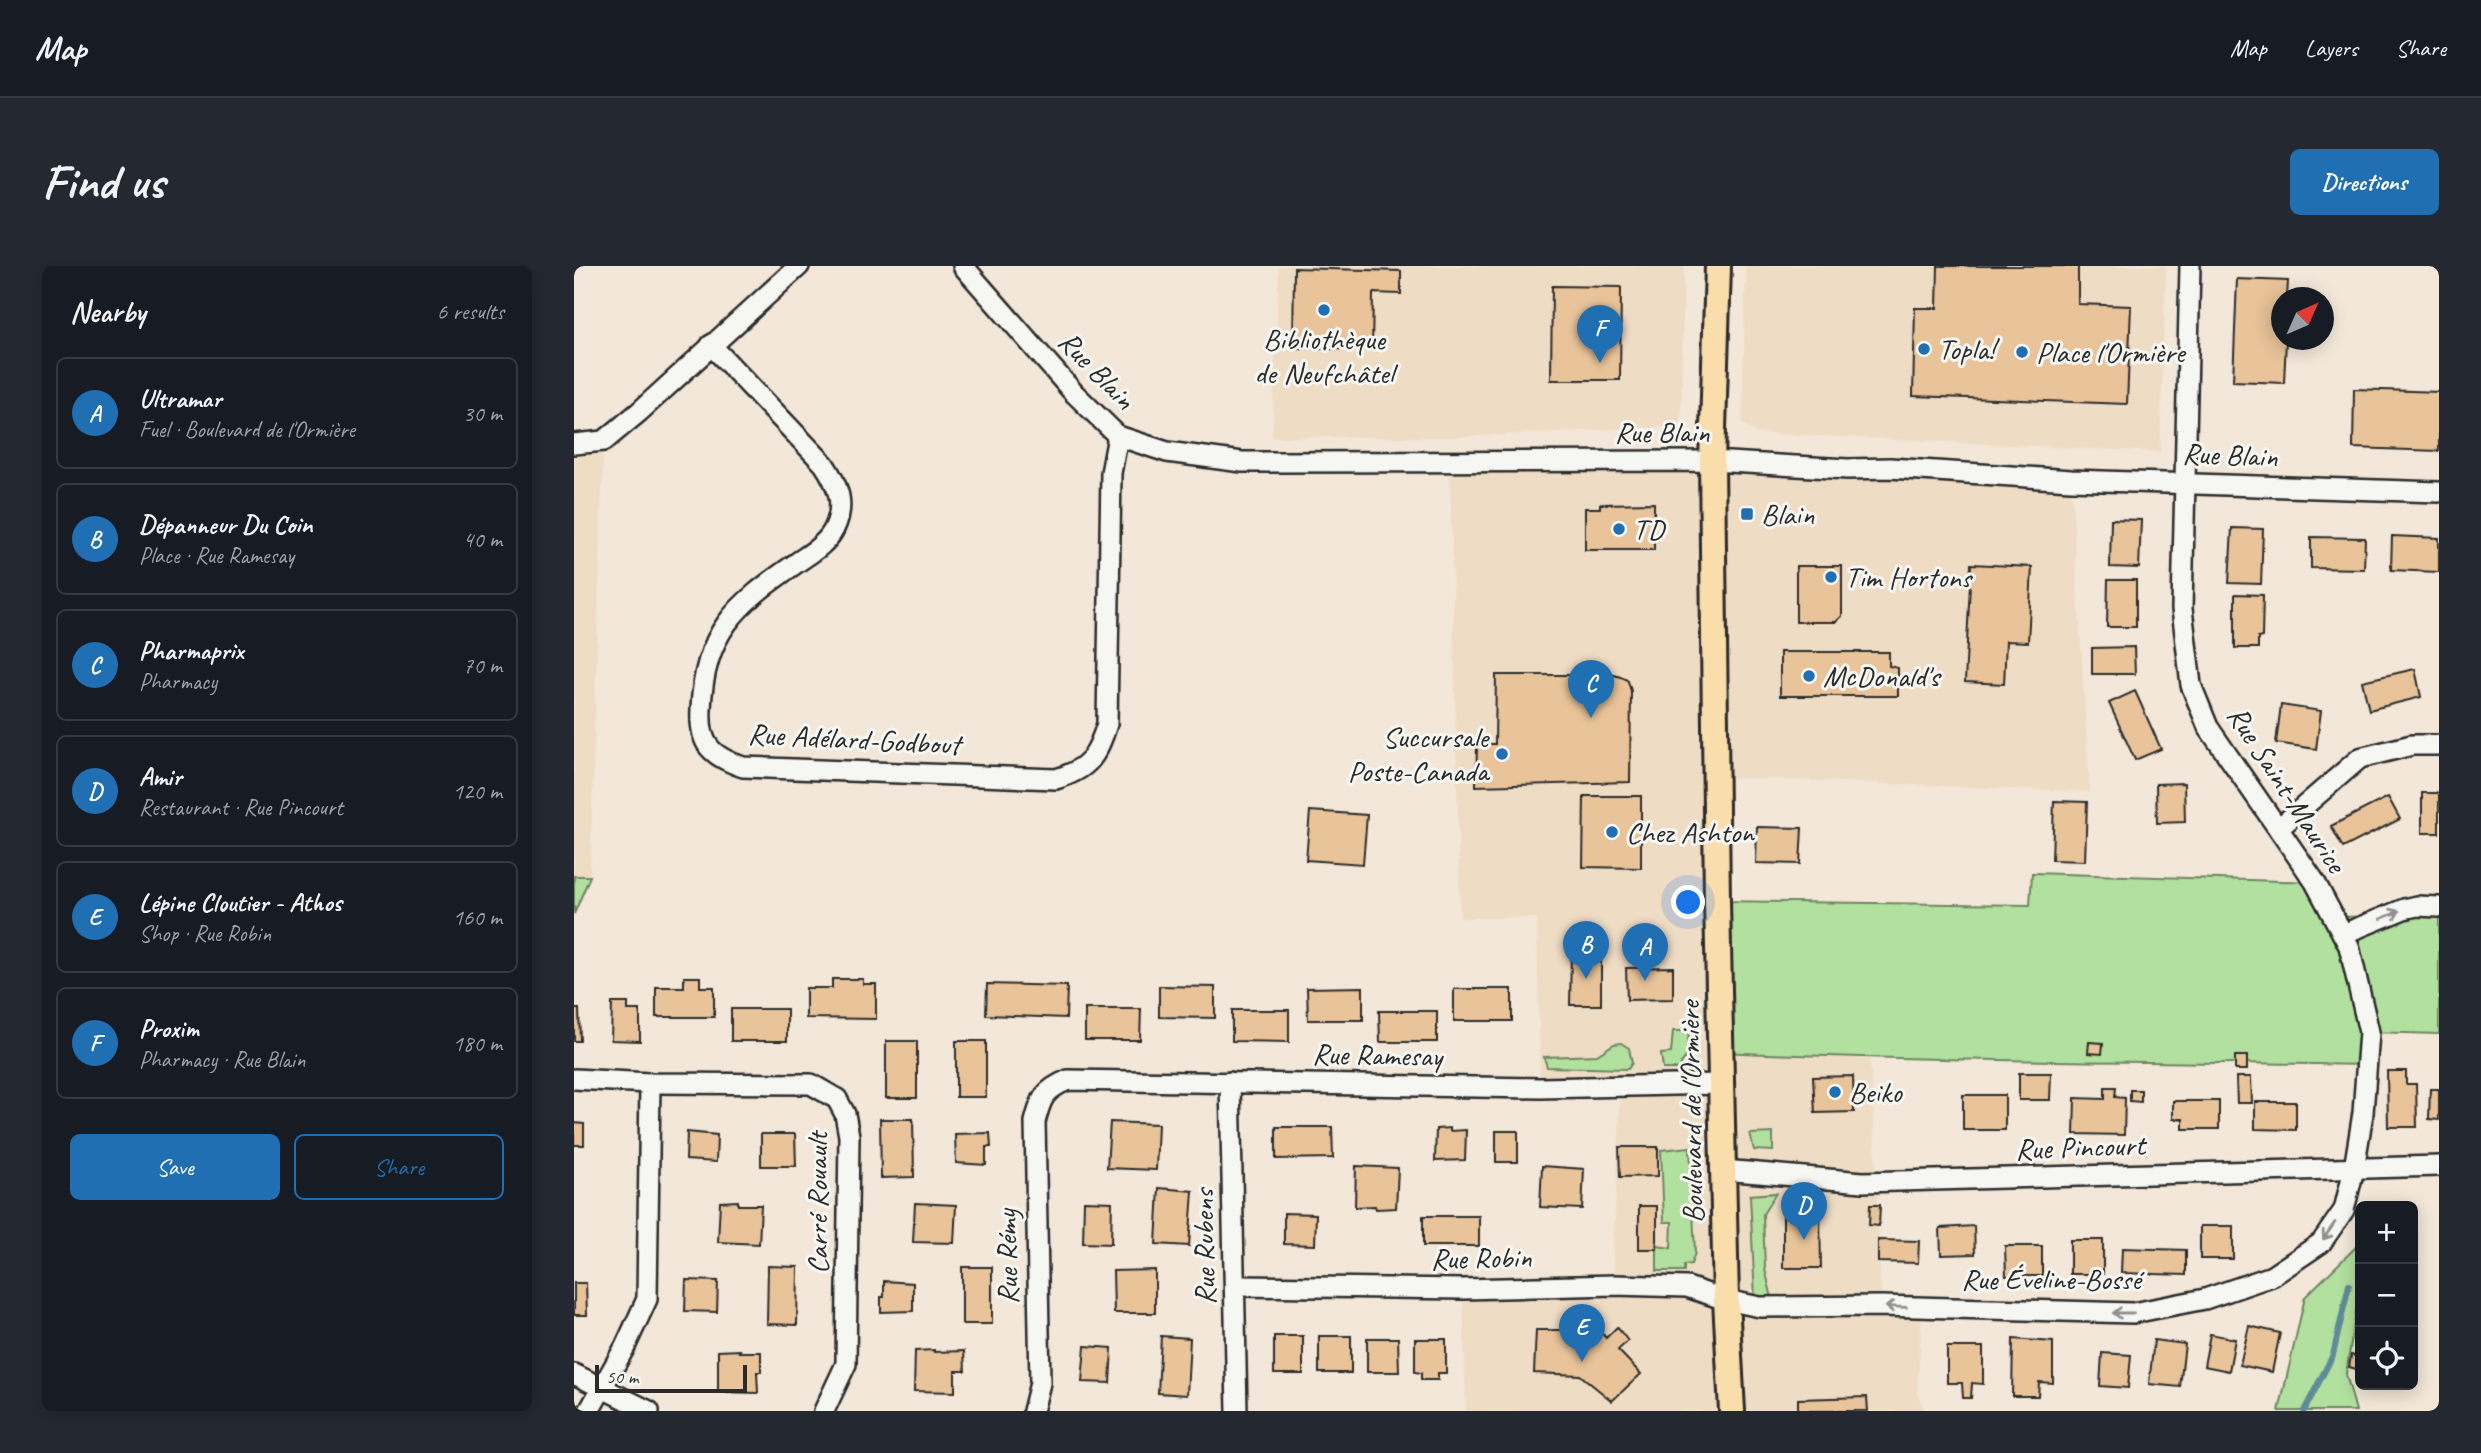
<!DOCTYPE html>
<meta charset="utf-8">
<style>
:root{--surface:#171b24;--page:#242831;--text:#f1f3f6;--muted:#9ea1a6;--line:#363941;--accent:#1f6fb2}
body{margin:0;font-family:Caveat,sans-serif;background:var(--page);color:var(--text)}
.controls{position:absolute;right:21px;bottom:21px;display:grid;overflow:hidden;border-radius:10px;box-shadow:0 4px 18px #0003}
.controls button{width:63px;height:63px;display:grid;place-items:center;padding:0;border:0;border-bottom:2px solid var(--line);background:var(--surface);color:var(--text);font:35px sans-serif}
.compass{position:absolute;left:1697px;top:21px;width:63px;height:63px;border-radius:50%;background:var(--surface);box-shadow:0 4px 18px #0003;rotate:45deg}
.scale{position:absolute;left:21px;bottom:18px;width:152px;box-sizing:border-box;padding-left:7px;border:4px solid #2b2b2b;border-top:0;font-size:19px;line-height:24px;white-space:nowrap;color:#2b2b2b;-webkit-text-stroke:5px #f6f6f2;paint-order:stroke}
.you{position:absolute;left:1115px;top:637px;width:24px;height:24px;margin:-18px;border:5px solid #fff;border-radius:50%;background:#1a73e8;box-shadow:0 0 0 10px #1a73e833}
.badge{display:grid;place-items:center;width:46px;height:46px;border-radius:50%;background:var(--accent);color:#fff;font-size:23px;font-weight:700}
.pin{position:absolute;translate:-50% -58px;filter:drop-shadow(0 2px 4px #0008)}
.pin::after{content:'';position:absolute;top:37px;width:24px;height:21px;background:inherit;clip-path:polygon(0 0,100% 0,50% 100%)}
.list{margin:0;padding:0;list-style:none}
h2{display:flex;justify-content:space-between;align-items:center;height:91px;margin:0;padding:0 28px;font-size:30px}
h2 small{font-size:23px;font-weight:400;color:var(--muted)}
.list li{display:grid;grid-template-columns:46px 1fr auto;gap:21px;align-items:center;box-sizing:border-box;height:112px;margin:0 14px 14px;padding:0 14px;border:2px solid var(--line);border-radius:10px}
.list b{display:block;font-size:26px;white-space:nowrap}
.list p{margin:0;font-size:23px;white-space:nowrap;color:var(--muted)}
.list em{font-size:23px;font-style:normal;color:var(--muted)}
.actions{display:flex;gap:14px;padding:21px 28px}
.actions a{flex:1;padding:16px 0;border:2px solid var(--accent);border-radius:10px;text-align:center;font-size:24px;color:var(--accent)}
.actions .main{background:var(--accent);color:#fff}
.icon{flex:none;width:38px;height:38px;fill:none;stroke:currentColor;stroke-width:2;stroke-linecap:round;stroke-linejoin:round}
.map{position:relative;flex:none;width:1865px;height:1145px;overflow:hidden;border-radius:10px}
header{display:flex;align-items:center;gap:42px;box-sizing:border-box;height:98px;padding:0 35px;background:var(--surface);border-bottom:2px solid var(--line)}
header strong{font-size:33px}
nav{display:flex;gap:38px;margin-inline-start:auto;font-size:24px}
.intro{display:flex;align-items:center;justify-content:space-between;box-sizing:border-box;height:168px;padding:0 42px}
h1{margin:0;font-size:49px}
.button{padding:18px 32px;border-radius:10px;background:var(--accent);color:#fff;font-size:24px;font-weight:700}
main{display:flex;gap:42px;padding:0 42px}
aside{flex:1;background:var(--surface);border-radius:10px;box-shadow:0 4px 18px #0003}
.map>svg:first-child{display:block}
.built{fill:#efdcc5}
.green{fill:#b2e09e;stroke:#6e8664;stroke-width:2}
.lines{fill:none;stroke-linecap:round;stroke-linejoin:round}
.stream{stroke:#5f8c99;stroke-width:6}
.building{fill:#e9c49a;stroke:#2b2b2b;stroke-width:2}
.minor-casing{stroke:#2b2b2b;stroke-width:24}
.major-casing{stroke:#2b2b2b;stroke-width:30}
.minor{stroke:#f6f6f2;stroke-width:19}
.major{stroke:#f9ddab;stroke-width:24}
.oneway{stroke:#90908e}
.poi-dot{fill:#1f6fb2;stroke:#f6f6f2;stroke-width:2.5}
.labels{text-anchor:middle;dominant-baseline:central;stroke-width:6;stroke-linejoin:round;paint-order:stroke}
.poi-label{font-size:30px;fill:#2b2b2b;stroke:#f6f6f2;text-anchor:start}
.street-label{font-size:30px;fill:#2b2b2b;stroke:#f6f6f2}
</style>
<header>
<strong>Map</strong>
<nav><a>Map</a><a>Layers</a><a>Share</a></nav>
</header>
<div class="intro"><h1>Find us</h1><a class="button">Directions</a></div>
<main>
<aside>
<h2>Nearby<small>6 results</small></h2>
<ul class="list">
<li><span class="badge">A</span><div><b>Ultramar</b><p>Fuel · Boulevard de l'Ormière</p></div><em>30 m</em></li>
<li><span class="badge">B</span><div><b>Dépanneur Du Coin</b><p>Place · Rue Ramesay</p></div><em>40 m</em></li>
<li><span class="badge">C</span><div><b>Pharmaprix</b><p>Pharmacy</p></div><em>70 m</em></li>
<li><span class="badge">D</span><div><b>Amir</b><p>Restaurant · Rue Pincourt</p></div><em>120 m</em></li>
<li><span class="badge">E</span><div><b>Lépine Cloutier - Athos</b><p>Shop · Rue Robin</p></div><em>160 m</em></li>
<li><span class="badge">F</span><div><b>Proxim</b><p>Pharmacy · Rue Blain</p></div><em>180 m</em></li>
</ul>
<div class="actions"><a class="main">Save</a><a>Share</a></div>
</aside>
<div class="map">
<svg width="1865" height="1145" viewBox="0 0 1865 1145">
<rect width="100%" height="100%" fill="#f2e7d8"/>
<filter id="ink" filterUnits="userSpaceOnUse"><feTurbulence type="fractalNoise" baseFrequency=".0143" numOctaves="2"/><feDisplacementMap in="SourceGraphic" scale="14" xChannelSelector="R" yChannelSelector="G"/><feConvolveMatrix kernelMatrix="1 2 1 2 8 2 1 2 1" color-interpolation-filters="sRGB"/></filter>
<g filter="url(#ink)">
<g class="built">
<polygon points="705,0 1110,0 1107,160 882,171 698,171"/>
<polygon points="1172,0 1592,0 1586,186 1182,167 1168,157"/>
<polygon points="29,189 16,610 0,610 0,190"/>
<polygon points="876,197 1497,214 1516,526 1142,511 1147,785 1296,793 1303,915 1307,1040 1348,1041 1343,1127 1351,1145 892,1145 889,1023 1041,1019 1039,990 1047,819 966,822 963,652 886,652"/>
</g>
<g class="green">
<path d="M1458 607 1741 616 1760 651 1865 649V768L1796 766 1793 799C1577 795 1362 796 1147 786L1143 635 1456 639Z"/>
<polygon points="0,610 16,610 0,648"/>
<polygon points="1099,765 1115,765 1113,790 1107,797 1107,803 1089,803 1087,788 1097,787"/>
<polygon points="1047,777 1055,782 1058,797 1054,803 973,801 970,791 1023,789 1040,778"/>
<polygon points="1199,867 1199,885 1180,884 1176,868"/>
<polygon points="1116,881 1121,987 1117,998 1110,999 1110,1005 1083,1005 1083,980 1097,982 1098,956 1090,956 1087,884"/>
<polygon points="1202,927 1189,948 1191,1003 1198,1032 1181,1033 1176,929"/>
<polygon points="1786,977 1786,1020 1772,1108 1782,1145 1705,1145 1731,1031"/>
</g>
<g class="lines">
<polyline class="stream" points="1730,1145 1759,1089 1775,1019"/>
</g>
<g class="building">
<polygon points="1364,0 1504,0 1504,38 1557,40 1553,138 1339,130 1341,42 1363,42"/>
<polygon points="720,2 827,5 827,28 799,27 798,84 719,82"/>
<polygon points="1663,13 1714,15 1713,32 1708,32 1708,74 1712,74 1710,117 1659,115"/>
<polygon points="978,20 1047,21 1046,114 977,114"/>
<polygon points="1780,123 1865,126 1865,185 1779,182"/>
<polygon points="1080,237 1080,284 1011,284 1011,242 1026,242 1026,238"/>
<polygon points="1537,253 1567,254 1565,302 1536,301"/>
<polygon points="1658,262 1689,263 1687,318 1655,317"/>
<polygon points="1818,270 1865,272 1865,306 1817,304"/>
<polygon points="1737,271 1791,272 1790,303 1737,302"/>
<polygon points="1397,298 1458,301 1454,376 1432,375 1430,418 1391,416"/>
<polygon points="1222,300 1268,300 1268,350 1262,356 1222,356"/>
<polygon points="1534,314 1562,314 1562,361 1533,361"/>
<polygon points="1661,328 1689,329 1688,371 1684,372 1684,382 1661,382"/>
<polygon points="1560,381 1561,408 1518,408 1518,382"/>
<polygon points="1206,386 1315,386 1315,400 1324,402 1324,430 1206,430"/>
<polygon points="1841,403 1847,431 1795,444 1788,415"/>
<polygon points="922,409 1040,409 1050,412 1054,415 1057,425 1056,516 902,520 903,478 921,478"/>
<polygon points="1561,425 1587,483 1561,494 1535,437"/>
<polygon points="1707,439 1747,445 1742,483 1702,477"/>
<polygon points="1610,517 1611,556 1583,557 1582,518"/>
<rect x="1848" y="527" width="17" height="40"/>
<polygon points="1010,530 1067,530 1067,602 1009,601"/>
<polygon points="1814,531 1826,553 1769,582 1757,560"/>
<polygon points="1480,535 1513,536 1511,595 1478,594"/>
<polygon points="736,545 793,549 789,598 732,594"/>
<polygon points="1183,561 1228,562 1226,598 1182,597"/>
<polygon points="997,686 1027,687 1027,739 996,739"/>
<polygon points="1099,701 1099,733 1053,734 1052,702"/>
<polygon points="110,711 126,711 126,721 140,721 140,751 82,751 82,721 110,721"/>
<polygon points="258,713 289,713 289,718 302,718 302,753 232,752 232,722 258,722"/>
<polygon points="413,718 493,720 492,752 412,749"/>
<polygon points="585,720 641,721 641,752 585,751"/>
<polygon points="789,721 789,754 734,754 733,722"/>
<rect x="880" y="723" width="58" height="32"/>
<polygon points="38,737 54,737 54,744 66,744 66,775 37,774"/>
<polygon points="0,743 5,743 6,775 0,775"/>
<rect x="157" y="743" width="56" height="32"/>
<polygon points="511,743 567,743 566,774 511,774"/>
<polygon points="658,744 715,744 715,776 658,775"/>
<polygon points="805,745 863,745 863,776 806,776"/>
<rect x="312" y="775" width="31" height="57"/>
<rect x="382" y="775" width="30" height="56"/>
<polygon points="1515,776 1529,777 1528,788 1514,787"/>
<rect x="1661" y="790" width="12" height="14"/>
<polygon points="1813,805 1832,805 1832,818 1842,818 1843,861 1814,861"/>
<polygon points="1445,807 1477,807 1476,834 1445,834"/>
<polygon points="1279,810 1280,846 1241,847 1239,811"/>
<polygon points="1662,811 1677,811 1678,837 1663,837"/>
<polygon points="1531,821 1542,821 1541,831 1551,832 1550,869 1500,868 1501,832 1531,833"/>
<polygon points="1856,823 1865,823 1865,854 1855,853"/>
<polygon points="1556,824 1567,824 1567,836 1556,835"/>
<rect x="1389" y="829" width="42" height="35"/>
<polygon points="1599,835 1645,835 1645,863 1609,863 1609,853 1599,853"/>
<polygon points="1681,836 1722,836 1722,864 1681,863"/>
<polygon points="306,853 339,853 340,911 307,912"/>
<polygon points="536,856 584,858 582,904 533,902"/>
<polygon points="0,857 10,858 10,879 0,879"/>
<polygon points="702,861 758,861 759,892 702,893"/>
<polygon points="876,862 876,865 892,864 891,894 861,895 862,863"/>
<rect x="922" y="865" width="22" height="31"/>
<polygon points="113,866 143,869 142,896 112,894"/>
<polygon points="416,867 417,881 412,881 412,899 382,897 381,868"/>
<polygon points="187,868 221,868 222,900 187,900"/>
<polygon points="1045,881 1084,881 1084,910 1046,911"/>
<polygon points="782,900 824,902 822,942 802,943 801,940 781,941"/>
<polygon points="968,900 1010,903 1008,943 966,941"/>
<polygon points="585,922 619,925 615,980 582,978"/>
<polygon points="164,935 164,939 187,939 185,978 144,976 146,936"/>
<polygon points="510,935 538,936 537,978 509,977"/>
<polygon points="341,937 382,939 380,977 339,976"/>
<polygon points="1296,939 1306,939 1305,960 1295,959"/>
<rect x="1065" y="940" width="18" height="43"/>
<polygon points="710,947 742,948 741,979 710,978"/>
<polygon points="1209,948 1246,948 1247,1002 1209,1002"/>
<rect x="849" y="950" width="56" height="30"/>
<polygon points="1400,960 1401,988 1367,989 1366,962"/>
<rect x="1626" y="960" width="33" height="33"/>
<polygon points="1304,974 1345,975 1344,997 1304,996"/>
<rect x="1496" y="974" width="33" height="34"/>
<polygon points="1431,980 1468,980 1468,1010 1432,1010"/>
<polygon points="1548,982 1612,984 1612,1009 1547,1007"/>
<polygon points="194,1000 224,1001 223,1059 193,1058"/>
<rect x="388" y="1001" width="30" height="57"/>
<polygon points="581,1004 581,1047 540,1047 539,1005"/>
<polygon points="112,1014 144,1015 143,1046 111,1045"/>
<polygon points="310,1015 339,1017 339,1045 307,1046 307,1031 310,1031"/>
<polygon points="0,1017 12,1017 13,1049 0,1049"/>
<polygon points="1675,1060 1706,1067 1698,1106 1666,1099"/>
<polygon points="1043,1061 1054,1075 1044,1084 1067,1108 1038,1135 1006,1109 960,1107 962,1064 1025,1064 1032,1072"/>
<polygon points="1636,1068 1661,1073 1655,1105 1630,1100"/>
<polygon points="587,1070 616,1072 613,1129 584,1127"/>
<rect x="700" y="1070" width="29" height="38"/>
<rect x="745" y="1070" width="32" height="37"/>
<polygon points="793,1072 824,1072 825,1106 793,1106"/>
<polygon points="841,1073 872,1073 872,1107 864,1107 864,1114 847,1114 847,1107 841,1106"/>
<polygon points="1439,1073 1479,1076 1479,1117 1465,1116 1464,1130 1438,1130"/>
<polygon points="1580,1074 1611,1078 1606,1121 1575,1118"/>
<polygon points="511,1080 538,1082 536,1117 508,1116"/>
<polygon points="1373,1081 1409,1081 1409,1118 1398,1117 1397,1132 1389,1132 1388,1117 1373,1117"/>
<polygon points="166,1084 165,1086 187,1086 187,1106 183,1106 184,1127 144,1126 144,1085"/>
<polygon points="360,1084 360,1086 390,1085 391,1105 381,1105 381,1126 340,1125 341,1085"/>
<polygon points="1528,1087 1557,1089 1554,1122 1526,1120"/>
<polygon points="1777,1089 1786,1091 1786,1104 1775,1101"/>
<polygon points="1293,1131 1294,1145 1224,1145 1224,1133"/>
</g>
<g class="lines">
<g class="minor-casing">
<g id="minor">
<polyline points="389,0 500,127 544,170 593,186 668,196 695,196 1138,195 1274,203 1316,202 1497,214 1865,226"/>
<path d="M137 79 250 198C264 219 272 238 260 263 252 279 235 288 221 298 162 339 130 366 127 443 125 479 137 490 169 501L482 513C515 503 523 490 533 458L537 207 544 170"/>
<polyline points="0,178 30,175 65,146 225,0"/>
<polyline points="1705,562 1786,492 1838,479 1865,479"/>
<polyline points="1769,668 1830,643 1843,640 1865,641"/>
<polyline points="0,813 76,817 237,818 263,833 271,848 275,870 272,1098 250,1145"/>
<polyline points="656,816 663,1145"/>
<polyline points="1149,904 1289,916 1865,900"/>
<polyline points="661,1020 889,1023 1041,1019 1113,1021 1152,1034 1186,1041 1307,1040 1559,1047 1631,1033 1698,1010 1747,977 1770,944 1780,903 1789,847 1795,766 1775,680 1741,616 1634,461 1617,419 1608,343 1616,0"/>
<polyline points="0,1108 75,1145"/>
<polyline points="15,1145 51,1081 73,1033 76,817"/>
<path d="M459 1145 466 1117 461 856C467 832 470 824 494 814L966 822 1147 818"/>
</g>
</g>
<g class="major-casing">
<polyline id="major" points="1144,0 1138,195 1143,635 1152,1034 1158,1145"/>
</g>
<use href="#minor" class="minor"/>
<use href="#major" class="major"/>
</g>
<defs><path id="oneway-shaft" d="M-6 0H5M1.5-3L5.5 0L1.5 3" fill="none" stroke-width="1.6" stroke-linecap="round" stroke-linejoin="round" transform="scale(1.75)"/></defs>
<g class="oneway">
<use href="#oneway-shaft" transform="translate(1816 649) rotate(-22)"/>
<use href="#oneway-shaft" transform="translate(1755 965) rotate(125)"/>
<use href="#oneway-shaft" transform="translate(1322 1041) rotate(-178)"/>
<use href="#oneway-shaft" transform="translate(1549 1047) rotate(-180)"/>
</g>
</g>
<g class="poi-dot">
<circle cx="750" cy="44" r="7"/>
<circle cx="1350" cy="83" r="7"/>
<circle cx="1448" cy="86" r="7"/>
<rect x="1166" y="241" width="14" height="14" rx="3.5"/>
<circle cx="1045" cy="263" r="7"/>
<circle cx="1257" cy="311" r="7"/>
<circle cx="1235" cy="410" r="7"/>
<circle cx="928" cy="488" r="7"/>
<circle cx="1038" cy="566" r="7"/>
<circle cx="1261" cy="826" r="7"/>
</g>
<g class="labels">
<g class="poi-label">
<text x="750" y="73" text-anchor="middle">Bibliothèque<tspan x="750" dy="34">de Neufchâtel</tspan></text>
<text x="1364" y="83">Topla!</text>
<text x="1462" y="86">Place l'Ormière</text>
<text x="1187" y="248">Blain</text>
<text x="1059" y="263">TD</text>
<text x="1271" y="311">Tim Hortons</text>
<text x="1249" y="410">McDonald's</text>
<text x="914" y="471" text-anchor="end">Succursale<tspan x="914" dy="34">Poste-Canada</tspan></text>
<text x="1052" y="566">Chez Ashton</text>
<text x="1275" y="826">Beiko</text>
</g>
<g class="street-label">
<text transform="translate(523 104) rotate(46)">Rue Blain</text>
<text x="1088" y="166">Rue Blain</text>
<text transform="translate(1656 189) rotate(2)">Rue Blain</text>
<text transform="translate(280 473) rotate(3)">Rue Adélard-Godbout</text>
<text transform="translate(1713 523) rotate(57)">Rue Saint-Maurice</text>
<text transform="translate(803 789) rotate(1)">Rue Ramesay</text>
<text transform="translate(1117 846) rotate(-91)">Boulevard de l'Ormière</text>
<text transform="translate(1506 881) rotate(-2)">Rue Pincourt</text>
<text transform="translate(243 937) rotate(-90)">Carré Rouault</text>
<text transform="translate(630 981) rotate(-91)">Rue Rubens</text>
<text transform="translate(433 991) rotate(-91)">Rue Rémy</text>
<text transform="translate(907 992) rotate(-1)">Rue Robin</text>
<text x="1477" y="1013">Rue Éveline-Bossé</text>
</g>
</g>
</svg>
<div class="controls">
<button>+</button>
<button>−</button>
<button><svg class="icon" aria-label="locate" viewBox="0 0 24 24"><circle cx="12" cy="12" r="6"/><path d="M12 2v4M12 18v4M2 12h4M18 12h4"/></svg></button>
</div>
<svg class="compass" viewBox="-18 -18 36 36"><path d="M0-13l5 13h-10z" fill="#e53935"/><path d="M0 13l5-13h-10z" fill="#9ea1a6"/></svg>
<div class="scale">50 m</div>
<div class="you"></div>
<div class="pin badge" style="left:1071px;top:715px">A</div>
<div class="pin badge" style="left:1012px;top:713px">B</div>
<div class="pin badge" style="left:1017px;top:452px">C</div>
<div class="pin badge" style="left:1230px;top:974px">D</div>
<div class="pin badge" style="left:1008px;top:1096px">E</div>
<div class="pin badge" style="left:1026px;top:97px">F</div>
</div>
</main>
